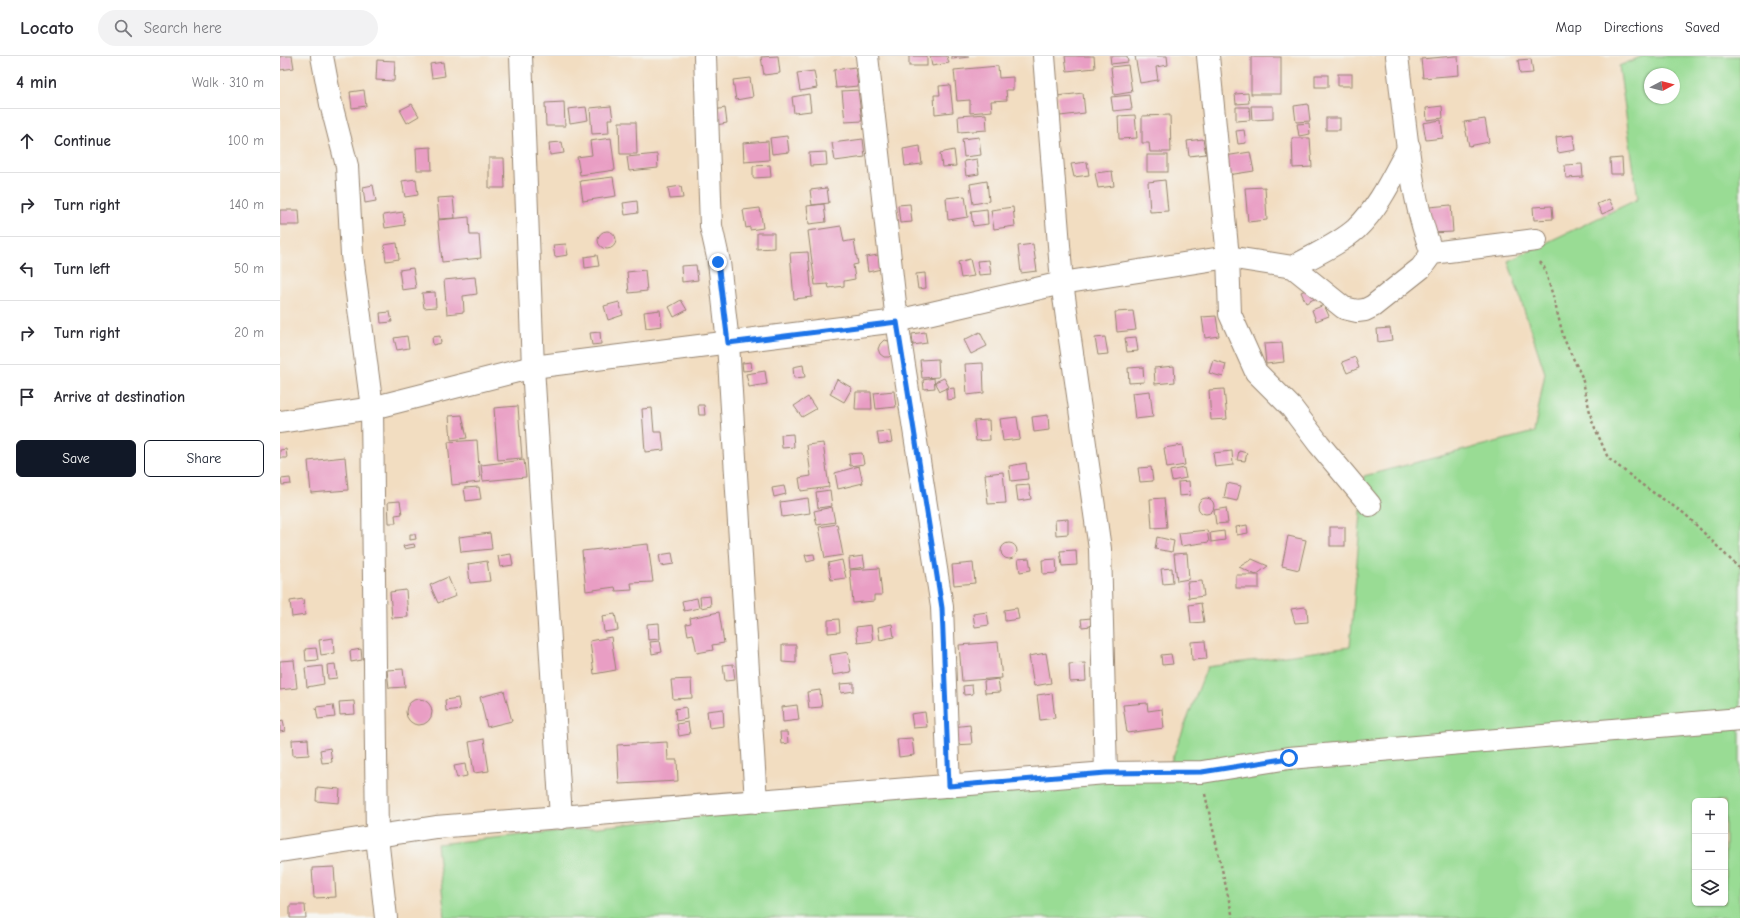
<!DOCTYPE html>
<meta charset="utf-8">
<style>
:root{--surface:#fff;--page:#f2f2f3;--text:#2b2b33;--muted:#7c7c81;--line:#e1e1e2;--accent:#111827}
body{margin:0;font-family:"Comic Neue",sans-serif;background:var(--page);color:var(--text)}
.controls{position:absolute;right:12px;bottom:12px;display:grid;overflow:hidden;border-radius:6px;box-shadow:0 1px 3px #0004}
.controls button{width:36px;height:36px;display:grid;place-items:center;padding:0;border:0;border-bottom:1px solid var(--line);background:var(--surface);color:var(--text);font:20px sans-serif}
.compass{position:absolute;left:1364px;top:12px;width:36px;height:36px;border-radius:50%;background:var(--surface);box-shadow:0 1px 3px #0004;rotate:83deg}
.stop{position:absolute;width:12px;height:12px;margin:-9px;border:3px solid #1a73e8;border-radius:50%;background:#fff}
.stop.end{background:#1a73e8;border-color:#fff;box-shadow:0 1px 4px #0008}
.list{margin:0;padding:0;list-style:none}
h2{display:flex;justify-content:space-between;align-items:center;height:52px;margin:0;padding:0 16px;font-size:17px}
h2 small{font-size:13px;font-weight:400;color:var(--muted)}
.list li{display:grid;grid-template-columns:26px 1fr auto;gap:12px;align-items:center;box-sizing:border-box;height:64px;padding:0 16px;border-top:1px solid var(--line)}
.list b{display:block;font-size:15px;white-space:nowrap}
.list em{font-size:13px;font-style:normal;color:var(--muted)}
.actions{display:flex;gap:8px;padding:12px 16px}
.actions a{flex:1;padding:9px 0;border:1px solid var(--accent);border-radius:6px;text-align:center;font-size:14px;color:var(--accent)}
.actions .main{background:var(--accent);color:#fff}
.icon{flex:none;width:22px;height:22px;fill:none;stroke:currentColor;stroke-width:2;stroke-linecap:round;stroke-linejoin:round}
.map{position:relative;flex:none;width:1460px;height:862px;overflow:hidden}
header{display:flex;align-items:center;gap:24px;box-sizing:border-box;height:56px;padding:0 20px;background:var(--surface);border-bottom:1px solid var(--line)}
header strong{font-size:19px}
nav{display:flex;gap:22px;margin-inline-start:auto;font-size:14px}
.search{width:280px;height:36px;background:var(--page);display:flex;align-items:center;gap:10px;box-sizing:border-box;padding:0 14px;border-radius:22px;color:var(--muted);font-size:15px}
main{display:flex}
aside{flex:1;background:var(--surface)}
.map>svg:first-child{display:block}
.green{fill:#99dc94;stroke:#6a8359;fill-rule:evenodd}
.building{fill:#e99ec4}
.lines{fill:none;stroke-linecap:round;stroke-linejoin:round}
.minor-casing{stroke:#968470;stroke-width:24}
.path{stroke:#968470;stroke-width:2.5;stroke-dasharray:3 3;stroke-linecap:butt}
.minor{stroke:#fff;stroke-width:22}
.route{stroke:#1a73e8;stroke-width:5}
</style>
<header>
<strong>Locato</strong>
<div class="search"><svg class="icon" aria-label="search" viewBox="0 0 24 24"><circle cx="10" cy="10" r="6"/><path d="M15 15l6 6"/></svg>Search here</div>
<nav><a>Map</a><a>Directions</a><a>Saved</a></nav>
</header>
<main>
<aside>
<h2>4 min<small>Walk · 310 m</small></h2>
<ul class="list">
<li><svg class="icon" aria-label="ahead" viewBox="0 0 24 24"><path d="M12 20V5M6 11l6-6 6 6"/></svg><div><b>Continue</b></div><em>100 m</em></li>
<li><svg class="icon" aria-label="right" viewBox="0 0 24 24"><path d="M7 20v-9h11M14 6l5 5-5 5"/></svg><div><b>Turn right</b></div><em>140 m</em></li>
<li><svg class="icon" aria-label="left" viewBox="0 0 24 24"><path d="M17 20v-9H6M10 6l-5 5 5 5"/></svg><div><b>Turn left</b></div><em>50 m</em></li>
<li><svg class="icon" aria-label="right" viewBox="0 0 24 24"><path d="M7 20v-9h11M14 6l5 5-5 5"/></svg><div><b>Turn right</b></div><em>20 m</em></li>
<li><svg class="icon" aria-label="arrive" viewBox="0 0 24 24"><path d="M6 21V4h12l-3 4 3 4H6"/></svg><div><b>Arrive at destination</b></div></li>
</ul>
<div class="actions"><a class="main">Save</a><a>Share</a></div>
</aside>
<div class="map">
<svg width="1460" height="862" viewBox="0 0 1460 862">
<rect width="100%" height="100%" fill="#f6f6f2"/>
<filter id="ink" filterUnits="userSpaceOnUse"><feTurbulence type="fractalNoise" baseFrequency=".025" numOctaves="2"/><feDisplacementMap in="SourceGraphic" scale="8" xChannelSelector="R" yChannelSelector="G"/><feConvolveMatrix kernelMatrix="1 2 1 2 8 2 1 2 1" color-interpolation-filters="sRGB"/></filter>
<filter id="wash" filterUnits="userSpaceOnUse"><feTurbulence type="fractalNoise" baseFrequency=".012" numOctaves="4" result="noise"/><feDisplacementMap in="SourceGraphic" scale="16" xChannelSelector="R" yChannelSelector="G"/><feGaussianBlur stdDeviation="0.9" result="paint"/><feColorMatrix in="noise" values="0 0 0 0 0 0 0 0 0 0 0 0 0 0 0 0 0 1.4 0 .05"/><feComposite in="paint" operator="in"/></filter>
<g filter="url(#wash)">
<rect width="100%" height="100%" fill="#f2ddc1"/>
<path class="green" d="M1363 0H1460V862H165L157 788 889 711 927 611 1070 591 1084 420 1254 376 1265 317 1228 205 1358 143 1339 10ZM1370 18H1394V42H1370ZM1415 745H1445V847H1415Z"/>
<g id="blocks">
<g class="building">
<polygon points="0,0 12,0 14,12 0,14"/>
<polygon points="498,0 500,17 484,19 481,1"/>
<rect x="629" y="0" width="18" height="10"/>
<polygon points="650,0 667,0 669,7 652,10"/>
<polygon points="672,0 689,0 689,1 672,3"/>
<polygon points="785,0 814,0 815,12 787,15"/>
<polygon points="830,0 847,0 848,6 831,8"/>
<polygon points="855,0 887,0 888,9 876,11 878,24 860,27"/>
<polygon points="1175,0 1178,0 1179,19 1143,22 1141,3"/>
<rect x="971" y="1" width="30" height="37"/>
<polygon points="1251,3 1253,17 1240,18 1238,4"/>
<polygon points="97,4 115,5 114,25 96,24"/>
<polygon points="163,6 165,20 152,22 150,8"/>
<polygon points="848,9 852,36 834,39 831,11"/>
<polygon points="718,10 719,22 733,21 733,34 726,34 727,44 711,45 712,55 690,57 690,44 677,45 674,14"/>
<polygon points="575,11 578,30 556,32 554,14"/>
<polygon points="534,15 537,32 520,35 517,17"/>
<rect x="1058" y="18" width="14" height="12"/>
<rect x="1035" y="19" width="13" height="12"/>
<polygon points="470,22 473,41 456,44 453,24"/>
<polygon points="670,29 673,56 655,58 654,39 660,39 659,30"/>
<polygon points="84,34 86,50 72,52 70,36"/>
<polygon points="578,34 582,65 565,66 562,35"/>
<polygon points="803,37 805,57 780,60 777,40"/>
<polygon points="968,37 969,47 956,48 955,38"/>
<polygon points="529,38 531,55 514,57 512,41"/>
<polygon points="850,39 852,53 833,55 831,41"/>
<polygon points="284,46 285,70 266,70 265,47"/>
<polygon points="132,48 139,60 127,67 120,54"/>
<polygon points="1028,48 1030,65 1016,66 1014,50"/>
<polygon points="331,50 333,63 328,63 329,77 312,78 310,52"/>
<polygon points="971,50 993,50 993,63 972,64"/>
<polygon points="1162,50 1163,62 1147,64 1146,52"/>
<polygon points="306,51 308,64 290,67 288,53"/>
<polygon points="956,51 969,51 970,64 956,65"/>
<polygon points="445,52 447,67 431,70 429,55"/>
<polygon points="706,58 707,74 679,76 678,60"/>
<polygon points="855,59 857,82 839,83 838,60"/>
<polygon points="890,59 891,96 870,96 869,87 862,87 862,60"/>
<rect x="1046" y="62" width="14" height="12"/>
<polygon points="1205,63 1209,86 1189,90 1184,66"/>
<polygon points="1161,64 1163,82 1146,84 1143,67"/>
<polygon points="339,66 356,66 357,98 340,98"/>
<polygon points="1029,67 1030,78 1019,80 1017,68"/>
<polygon points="964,74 966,87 958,88 956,75"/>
<polygon points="1293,79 1295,94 1278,97 1276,81"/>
<polygon points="507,80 509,96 492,98 490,82"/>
<polygon points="699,81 701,99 684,101 682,83"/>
<polygon points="331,82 335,114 300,119 297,101 312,99 310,85"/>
<polygon points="1012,82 1030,82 1032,111 1013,112"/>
<polygon points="583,83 585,101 555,105 552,87"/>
<polygon points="923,83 926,98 909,100 907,85"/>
<polygon points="488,85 489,104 464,106 463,87"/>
<polygon points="282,86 284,97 270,99 269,87"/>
<polygon points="640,90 642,108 625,110 623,93"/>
<polygon points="151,91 152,114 137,114 136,92"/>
<polygon points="674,94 676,110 662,111 660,97"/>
<polygon points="546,96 547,109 530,110 529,97"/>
<polygon points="970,96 974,115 948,119 945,100"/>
<polygon points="377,98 378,112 349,115 347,101"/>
<rect x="867" y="99" width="21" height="17"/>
<polygon points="209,102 224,102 225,132 209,132"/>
<polygon points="1342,102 1343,118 1331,118 1330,103"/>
<polygon points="697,103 699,118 686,120 684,105"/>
<polygon points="807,106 809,119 794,121 791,108"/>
<polygon points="1302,108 1303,121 1286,122 1285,109"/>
<polygon points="490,109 491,121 473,122 473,110"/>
<polygon points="832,115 834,130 818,132 815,117"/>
<polygon points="333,121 336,140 303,145 300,125"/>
<polygon points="136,123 138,139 125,141 122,125"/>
<polygon points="885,124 888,155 870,156 868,126"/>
<polygon points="707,125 709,145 693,148 690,128"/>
<polygon points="93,129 96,145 85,147 83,131"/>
<polygon points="401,130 403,142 390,143 388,132"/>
<polygon points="985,131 987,164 968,166 965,132"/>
<polygon points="547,132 549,147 532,149 530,134"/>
<polygon points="685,140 688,161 668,164 666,142"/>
<polygon points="173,141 175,162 159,163 157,142"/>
<polygon points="1329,143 1334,153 1322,158 1317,148"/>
<polygon points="357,145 358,157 345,159 343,147"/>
<polygon points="544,148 546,166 529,168 527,150"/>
<polygon points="630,148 632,166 620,167 618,149"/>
<polygon points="1171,149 1173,176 1151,177 1149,151"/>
<polygon points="1272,150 1273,163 1254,164 1253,151"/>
<polygon points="733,151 735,170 714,173 711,154"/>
<polygon points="480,152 483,172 470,174 470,171 466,172 463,154"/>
<polygon points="707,153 708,168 693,170 691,155"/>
<polygon points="0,154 19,154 20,169 0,169"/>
<polygon points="123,156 125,169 105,172 103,159"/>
<polygon points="189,161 190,179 199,179 201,202 162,206 158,164"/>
<polygon points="561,170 564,186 574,184 578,208 573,209 575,223 564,225 564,230 549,232 548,228 535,229 528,175"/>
<circle cx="327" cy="184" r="9"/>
<polygon points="477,177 494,177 494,192 477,193"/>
<polygon points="117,187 119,203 106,205 104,189"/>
<polygon points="286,188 288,199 275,201 273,189"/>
<polygon points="753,188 757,215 741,217 738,190"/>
<polygon points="528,196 532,241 514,243 510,197"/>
<polygon points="317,199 319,210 305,212 304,201"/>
<polygon points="598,199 601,213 588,216 586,201"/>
<polygon points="690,203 694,220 681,222 678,206"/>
<polygon points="709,204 711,218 699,219 697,205"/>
<polygon points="416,209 418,224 402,226 401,210"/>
<polygon points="133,212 136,232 122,234 119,214"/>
<polygon points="365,214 367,235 349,237 347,216"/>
<polygon points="645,217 646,232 638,233 636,218"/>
<polygon points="195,221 197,238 183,240 184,256 167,258 164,224"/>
<polygon points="1034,230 1038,241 1026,247 1021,236"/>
<polygon points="155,236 156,251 144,252 142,237"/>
<polygon points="401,244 407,254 394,261 389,251"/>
<polygon points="339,246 343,259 328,264 324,250"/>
<polygon points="1044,249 1049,260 1036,265 1032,254"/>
<polygon points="380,254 382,270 366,272 364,256"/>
<polygon points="853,255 856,274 837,276 835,256"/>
<polygon points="110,256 112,266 101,267 100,257"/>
<polygon points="936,260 939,280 925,282 922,261"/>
<polygon points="1110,272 1112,284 1098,286 1097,273"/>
<polygon points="320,276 321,288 312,289 310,277"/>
<polygon points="645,276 647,287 633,289 632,278"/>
<polygon points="700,276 707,290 691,298 684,284"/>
<polygon points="127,280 129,292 117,294 114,282"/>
<polygon points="160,280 161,287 153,289 152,281"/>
<polygon points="825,281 828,298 818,299 815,282"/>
<polygon points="856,281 858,295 847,296 845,282"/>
<polygon points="604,284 609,285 613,298 609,301 604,301 600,298 598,293 600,288"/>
<polygon points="1002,287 1004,306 986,308 984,288"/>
<polygon points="1075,301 1079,312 1067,317 1062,306"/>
<polygon points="658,303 659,321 642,322 640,304"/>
<polygon points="933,304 946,308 943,321 929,317"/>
<polygon points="471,306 472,314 463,315 462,307"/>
<polygon points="703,307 704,337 687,339 685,308"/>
<polygon points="523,309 525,321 514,322 513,311"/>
<polygon points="894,310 895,326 875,328 874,312"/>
<polygon points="863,311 864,326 849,327 848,312"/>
<polygon points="485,315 487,328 469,331 466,318"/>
<polygon points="654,322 655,332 644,333 643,324"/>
<polygon points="664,322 669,331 660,335 655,326"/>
<polygon points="557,323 572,332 564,346 550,338"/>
<polygon points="674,332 675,343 667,344 666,333"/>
<polygon points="944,333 947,363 931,364 929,334"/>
<polygon points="614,335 616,351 596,353 594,337"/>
<polygon points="870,335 873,361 855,363 852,337"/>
<polygon points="576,336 591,336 592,353 575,353"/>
<polygon points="528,341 536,353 522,361 514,350"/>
<polygon points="418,349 424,349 425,359 419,359"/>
<polygon points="238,350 242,402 218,404 214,352"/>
<polygon points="372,352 374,376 382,376 384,394 365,396 362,353"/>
<polygon points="182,359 187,382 171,384 169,360"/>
<polygon points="768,359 769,374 754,376 752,361"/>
<polygon points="737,361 740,383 723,385 720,363"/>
<polygon points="709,364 710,384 696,385 694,365"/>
<polygon points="610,375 612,386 599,388 597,376"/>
<polygon points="513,378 514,391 502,392 501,379"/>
<polygon points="197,384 200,426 172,429 168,386"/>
<polygon points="543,387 549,431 521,435 519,422 531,420 527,389"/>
<polygon points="902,389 905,409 887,412 884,392"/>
<polygon points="6,393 7,402 0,402 0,394"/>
<polygon points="952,395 953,409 935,411 933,397"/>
<polygon points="959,395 967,397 965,405 957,404"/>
<polygon points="582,397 584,408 570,410 569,398"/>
<polygon points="65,401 68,434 31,437 28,405"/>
<polygon points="244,404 246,421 203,425 201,409"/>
<polygon points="746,407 748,423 731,425 729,410"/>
<polygon points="579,410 583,427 558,433 555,417"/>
<polygon points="871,411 873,425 860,426 858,412"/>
<polygon points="904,412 906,422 892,425 890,415"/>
<polygon points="723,416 726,447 708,448 705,418"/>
<polygon points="10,422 11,428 2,429 1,423"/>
<polygon points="909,425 910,439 899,440 898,426"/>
<polygon points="947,427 961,430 957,445 944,442"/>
<polygon points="749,429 751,443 738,445 736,430"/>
<polygon points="504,430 506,438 494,441 492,432"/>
<polygon points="199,431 201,443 186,445 184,432"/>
<polygon points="550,434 552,450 538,452 536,436"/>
<circle cx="926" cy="450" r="8"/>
<polygon points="528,442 530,457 502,461 500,446"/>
<polygon points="884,442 887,471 872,472 870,443"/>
<polygon points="120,445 122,458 115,459 116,467 109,467 108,446"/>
<polygon points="552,451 555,466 537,469 534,455"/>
<polygon points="946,452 948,467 936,468 934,454"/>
<polygon points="788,463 788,478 776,479 775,464"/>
<polygon points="557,468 563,499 545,502 539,471"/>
<polygon points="967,469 968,477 957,479 956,471"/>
<rect x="1050" y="471" width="15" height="19"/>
<polygon points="927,474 929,486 901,490 899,477"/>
<polygon points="944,475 945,484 931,486 930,477"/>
<polygon points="210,477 212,493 181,496 179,481"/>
<polygon points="130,478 135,478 136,483 130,484"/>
<polygon points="1008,480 1026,484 1019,514 1002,510"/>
<polygon points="877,481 894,485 892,496 875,493"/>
<circle cx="729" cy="495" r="8"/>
<polygon points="134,488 135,491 124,493 123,490"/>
<polygon points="368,488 373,526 351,527 352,534 336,535 335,531 306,535 302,495"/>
<polygon points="796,494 797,509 782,510 780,495"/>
<polygon points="392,497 394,508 381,510 379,499"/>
<polygon points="907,497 909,523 897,525 894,498"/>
<polygon points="231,498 233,509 220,511 218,500"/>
<polygon points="534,498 535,504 527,506 525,499"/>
<polygon points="583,500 585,511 570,513 569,502"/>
<polygon points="749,502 751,514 740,516 738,503"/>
<polygon points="776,503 777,517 763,518 762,504"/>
<polygon points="972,503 988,510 976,519 959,511"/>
<polygon points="562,504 566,522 551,524 548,507"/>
<polygon points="207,505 210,525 190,527 188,508"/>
<polygon points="693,507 695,527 674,529 672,509"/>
<polygon points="599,512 602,539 594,539 594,545 573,547 570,514"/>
<polygon points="892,512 893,527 883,528 881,513"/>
<rect x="956" y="519" width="23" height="13"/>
<polygon points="168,521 176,540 158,547 150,529"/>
<polygon points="922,525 924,540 909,542 907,526"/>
<polygon points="126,534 128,561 112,562 110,536"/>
<polygon points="430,540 431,550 421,552 420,541"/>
<polygon points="417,542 419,552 404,555 402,545"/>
<polygon points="23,543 25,559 12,561 10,545"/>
<polygon points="921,547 924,566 911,567 909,549"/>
<polygon points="1025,551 1027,552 1028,566 1015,567 1011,553"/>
<polygon points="737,552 739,563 725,565 724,554"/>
<polygon points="439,556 444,587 432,589 433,594 417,597 413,578 408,579 406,568 411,567 410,562"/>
<polygon points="707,556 709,569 695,571 693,558"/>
<polygon points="335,558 338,574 324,576 322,560"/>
<polygon points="811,562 811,570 802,571 801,563"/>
<polygon points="559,563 560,576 548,577 548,564"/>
<polygon points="379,567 380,583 368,584 367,568"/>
<polygon points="612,568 614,581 600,584 598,571"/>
<polygon points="591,569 593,585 578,587 576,571"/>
<polygon points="331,581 336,614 314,618 310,585"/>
<polygon points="53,582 54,597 41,599 39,584"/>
<polygon points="380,585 382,596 372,598 370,586"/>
<polygon points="925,585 927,603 912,604 911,586"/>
<polygon points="718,586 722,622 682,625 679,589"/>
<polygon points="502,589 516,589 516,607 502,606"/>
<polygon points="36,592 38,604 26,605 25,593"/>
<polygon points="81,593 82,604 71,606 70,595"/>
<polygon points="568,596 571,616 553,619 550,599"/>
<polygon points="766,597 771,627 754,630 749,600"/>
<polygon points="891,598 893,608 882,609 881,599"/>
<polygon points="14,604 17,632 0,634 0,605"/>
<polygon points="805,607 806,625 790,626 789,608"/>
<polygon points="55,608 57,622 48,623 47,609"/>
<polygon points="453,608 455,624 445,625 443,609"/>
<polygon points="42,610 44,628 27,631 25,612"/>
<polygon points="123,613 125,631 109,632 107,614"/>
<polygon points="411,623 412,642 393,643 391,624"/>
<polygon points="718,623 720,636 705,637 704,625"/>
<polygon points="574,627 574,635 561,637 560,628"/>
<polygon points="692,629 693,638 684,639 683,630"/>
<polygon points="540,634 542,651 529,652 527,636"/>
<polygon points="224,635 232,665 207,671 200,641"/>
<polygon points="772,637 775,662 760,664 757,639"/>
<polygon points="178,642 180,653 166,655 165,644"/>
<circle cx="139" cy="656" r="13"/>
<polygon points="74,645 75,658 60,659 59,646"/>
<polygon points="867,647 868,655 882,653 884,672 847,677 843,649"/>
<polygon points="53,649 55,661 38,663 36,651"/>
<polygon points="517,649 519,664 503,666 502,651"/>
<polygon points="406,651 407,663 396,665 395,653"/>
<polygon points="443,653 444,670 429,672 427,655"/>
<polygon points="645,656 647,671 633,672 631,658"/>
<polygon points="3,664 5,675 0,676 0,665"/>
<polygon points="408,666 410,678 399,680 397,668"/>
<polygon points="690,669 692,688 673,689 672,671"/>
<polygon points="500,676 507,676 508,687 501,688"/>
<polygon points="632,682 634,699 619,701 617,683"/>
<polygon points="28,683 29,699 13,700 12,684"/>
<polygon points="204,683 209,715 194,717 189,686"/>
<polygon points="387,686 388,704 397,704 398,725 339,728 337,689"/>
<polygon points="50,692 52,706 42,707 40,694"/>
<polygon points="185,708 187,720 177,722 174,710"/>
<polygon points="37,731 60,733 59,747 36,745"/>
<polygon points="54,811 56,841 34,842 32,812"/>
<polygon points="10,849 25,849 26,862 10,862"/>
</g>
</g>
</g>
<g filter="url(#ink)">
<use href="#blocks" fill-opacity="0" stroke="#968470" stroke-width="1"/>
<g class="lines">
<g class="minor-casing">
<g id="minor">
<polyline points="42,0 51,48 67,110 72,199 92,352 97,781 106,862"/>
<polyline points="241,0 253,311 281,762"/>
<polyline points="425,0 431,170 439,206 448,287 476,746"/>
<polyline points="587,0 617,265 662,551 669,730"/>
<polyline points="764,0 782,227 820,493 826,717"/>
<polyline points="928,0 948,201 950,258 976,316 1011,351 1039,388 1090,449"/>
<path d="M1117 0C1125 63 1129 138 1152 197"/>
<path d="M1013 211C1034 199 1058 189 1076 173 1100 150 1113 120 1129 91"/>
<polyline points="0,366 92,352 253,311 617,265 782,227 948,201 1013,211 1064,252 1077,255 1085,254 1093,250 1141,212 1152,197 1256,184"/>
<polyline points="0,795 156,771 826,717 922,716 1009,702 1460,663"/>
</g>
</g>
<g class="path">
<polyline points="1260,206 1264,211 1273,240 1284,283 1302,321 1312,365 1328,402 1365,431 1405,458 1460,513"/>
<polyline points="925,738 953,862"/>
</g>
<use href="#minor" class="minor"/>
</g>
</g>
<g class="lines" filter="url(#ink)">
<polyline class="route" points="438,206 448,287 617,266 662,552 669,730 826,717 922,716 1009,702"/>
</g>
</svg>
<div class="controls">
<button>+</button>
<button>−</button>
<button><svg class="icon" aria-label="layers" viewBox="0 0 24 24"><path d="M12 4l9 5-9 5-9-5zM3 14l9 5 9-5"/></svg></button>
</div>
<svg class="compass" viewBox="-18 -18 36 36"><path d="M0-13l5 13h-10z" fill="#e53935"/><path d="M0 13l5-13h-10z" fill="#7c7c81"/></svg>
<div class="stop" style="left:1009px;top:702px"></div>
<div class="stop end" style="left:438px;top:206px"></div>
</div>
</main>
